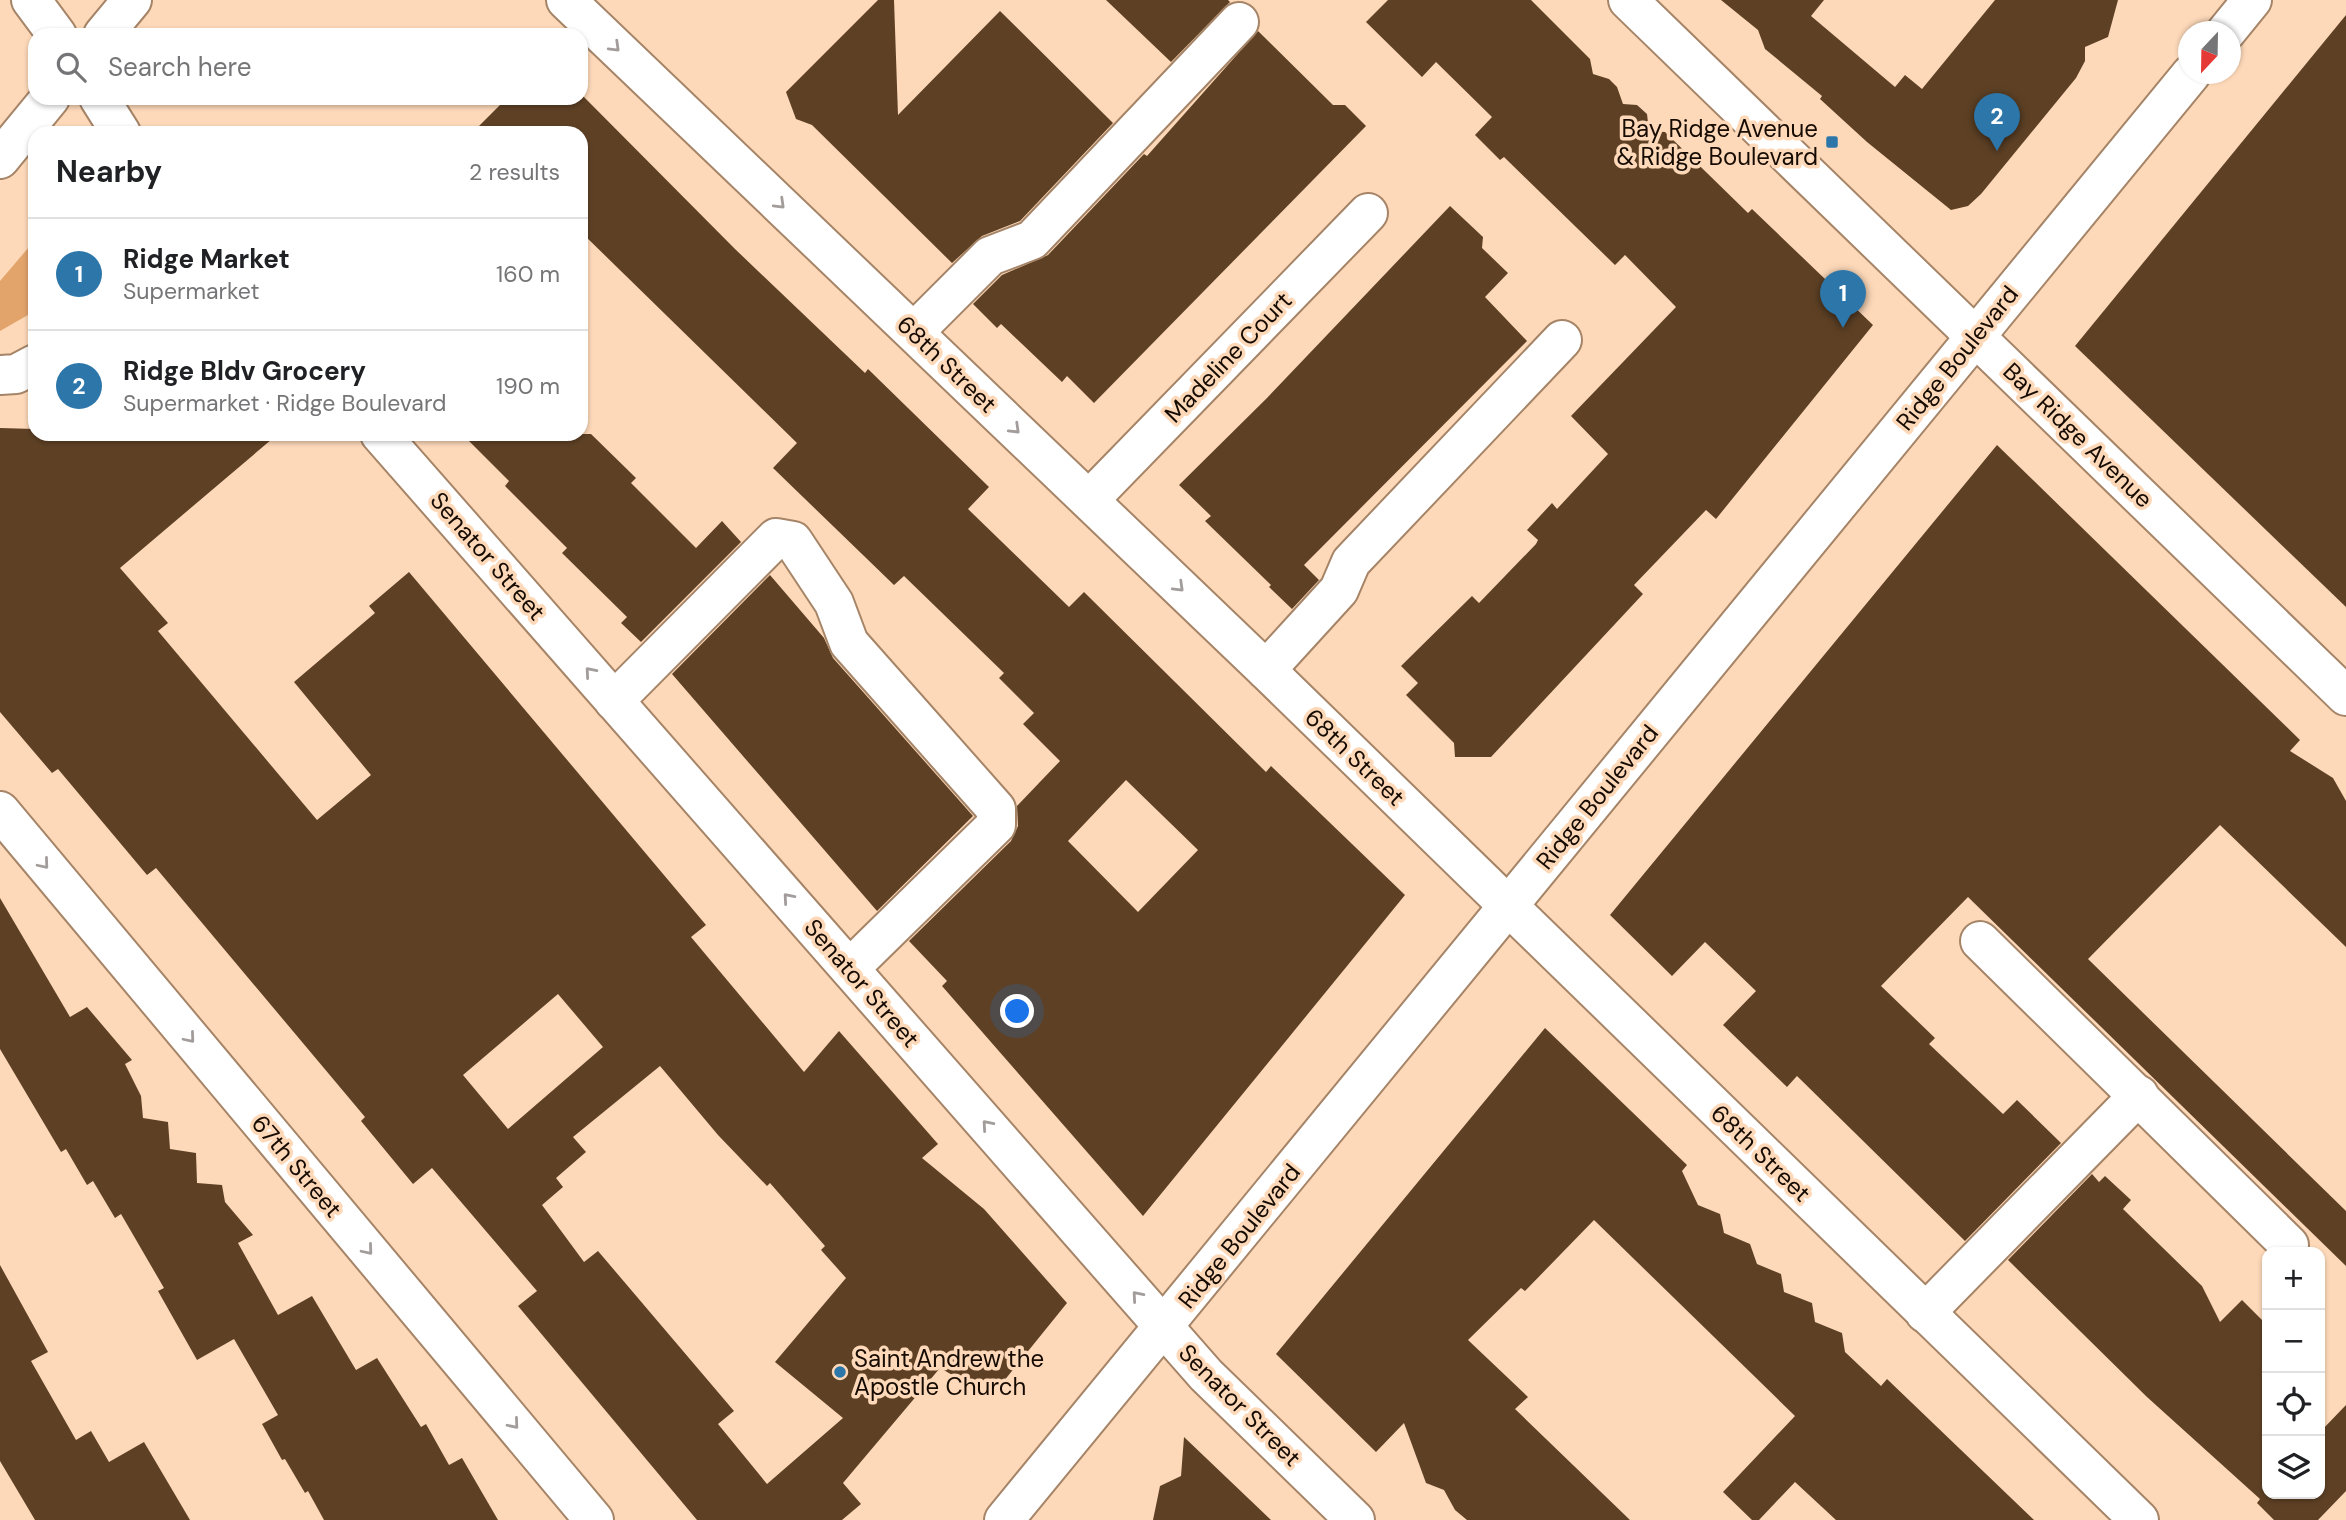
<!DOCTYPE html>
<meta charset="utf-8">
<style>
:root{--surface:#fff;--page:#f6f6f6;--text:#202124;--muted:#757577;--line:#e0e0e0;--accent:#2c76a9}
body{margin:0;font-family:"DM Sans",sans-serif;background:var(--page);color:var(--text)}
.controls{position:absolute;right:21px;bottom:21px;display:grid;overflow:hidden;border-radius:14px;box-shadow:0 2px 5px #0004}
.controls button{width:63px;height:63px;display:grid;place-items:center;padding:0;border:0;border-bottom:2px solid var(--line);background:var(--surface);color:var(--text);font:35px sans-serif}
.compass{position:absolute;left:2178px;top:21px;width:63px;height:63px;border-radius:50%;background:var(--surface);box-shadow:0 2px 5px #0004;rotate:202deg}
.you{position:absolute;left:1018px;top:1012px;width:24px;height:24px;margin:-18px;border:5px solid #fff;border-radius:50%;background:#1a73e8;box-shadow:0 0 0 10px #1a73e833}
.badge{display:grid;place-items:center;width:46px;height:46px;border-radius:50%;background:var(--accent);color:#fff;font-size:23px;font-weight:700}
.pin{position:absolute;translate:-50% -58px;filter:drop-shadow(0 2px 4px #0008)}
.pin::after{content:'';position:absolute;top:37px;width:24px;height:21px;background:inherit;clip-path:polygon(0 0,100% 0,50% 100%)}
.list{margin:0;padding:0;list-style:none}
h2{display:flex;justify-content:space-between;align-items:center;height:91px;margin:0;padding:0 28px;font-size:30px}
h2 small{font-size:23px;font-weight:400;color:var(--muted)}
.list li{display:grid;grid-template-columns:46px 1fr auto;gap:21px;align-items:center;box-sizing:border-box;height:112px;padding:0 28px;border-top:2px solid var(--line)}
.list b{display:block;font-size:26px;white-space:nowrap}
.list p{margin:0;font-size:23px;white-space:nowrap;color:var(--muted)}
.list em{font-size:23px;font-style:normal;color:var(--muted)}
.icon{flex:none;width:38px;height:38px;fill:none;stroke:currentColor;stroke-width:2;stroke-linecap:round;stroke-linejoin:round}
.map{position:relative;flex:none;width:2346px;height:1520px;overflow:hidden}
.search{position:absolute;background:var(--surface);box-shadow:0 2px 5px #0004;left:28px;top:28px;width:560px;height:77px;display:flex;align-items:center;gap:18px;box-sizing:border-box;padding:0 24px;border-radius:21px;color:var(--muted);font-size:26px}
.panel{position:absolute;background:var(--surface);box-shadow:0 2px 5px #0004;left:28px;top:126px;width:560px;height:315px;border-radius:21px}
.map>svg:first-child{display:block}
.green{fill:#e2a46b}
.building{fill:#5e4125;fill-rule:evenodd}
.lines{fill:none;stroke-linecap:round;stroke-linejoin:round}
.minor-casing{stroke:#a58467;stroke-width:42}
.minor{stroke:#fff;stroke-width:38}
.oneway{stroke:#a29d9a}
.poi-dot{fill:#2c76a9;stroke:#fdd9b9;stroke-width:2.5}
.labels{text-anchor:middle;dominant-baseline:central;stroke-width:7;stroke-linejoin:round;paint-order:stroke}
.poi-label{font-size:24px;fill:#160b02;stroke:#fdd9b9;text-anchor:end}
.street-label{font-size:24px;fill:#160b02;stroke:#fdd9b9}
</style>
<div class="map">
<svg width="2346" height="1520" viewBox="0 0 2346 1520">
<rect width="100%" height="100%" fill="#fdd9b9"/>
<polygon class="green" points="35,240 35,311 0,331 0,281"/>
<g class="building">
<polygon points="878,0 894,0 898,115 1000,11 1113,123 1020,221 982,236 952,263 812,125 796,119 786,92"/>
<polygon points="1106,0 1228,0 1230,2 1171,62"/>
<polygon points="1388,0 1531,0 1590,59 1593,74 1609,79 1617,87 1623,104 1637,105 1647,114 1649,131 1665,132 1748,213 1752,209 1873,325 1716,519 1706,510 1634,585 1643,594 1491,757 1455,757 1454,743 1406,695 1418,683 1401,666 1472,596 1479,603 1536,544 1538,540 1527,530 1552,503 1557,509 1608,454 1571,416 1676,307 1625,255 1615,265 1504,157 1500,160 1475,135 1492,117 1436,62 1422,77 1366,22"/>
<polygon points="1721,0 1824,0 1811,16 1895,87 1905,75 1922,89 1995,0 2118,0 2108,37 2085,47 2085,61 2076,78 1981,194 1968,206 1951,210 1867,142 1820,99 1822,96 1765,49 1758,30"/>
<polygon points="2346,15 2346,607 2075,346"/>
<polygon points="1258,31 1333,105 1345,105 1366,126 1094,403 1067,376 1062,382 1001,324 997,328 973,304 1002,275 1048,255 1144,154 1147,156"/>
<path d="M581 94 735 249 865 373 868 369 989 487 968 509 1069 607 1084 592 1266 772 1271 766 1405 895 1143 1216 942 986 947 981 909 941 1011 841 1018 826 1017 806 1060 761 1023 724 1034 713 999 678 1004 673 904 576 894 585 773 468 797 443 581 232V133H472L507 98H581ZM1126 780 1198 850 1138 912 1068 841Z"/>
<polygon points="1450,206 1483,237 1482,248 1508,273 1485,297 1527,341 1304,565 1319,580 1292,609 1269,587 1271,585 1205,521 1211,516 1179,485 1267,398"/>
<path d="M0 428 35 429V434H278L120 568 168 623 158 631 317 820 371 775 294 682 375 613 369 606 409 572 706 925 691 937 804 1072 839 1031 938 1144 922 1158 984 1209 1067 1303 991 1397 940 1368 843 1483 861 1504 842 1520H697L518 1306 537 1291 432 1168 413 1184 361 1121 365 1117 156 868 147 875 58 769 52 773 0 712ZM558 994 603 1047 508 1129 463 1075ZM660 1066 718 1135 767 1186 770 1183 825 1246 821 1250 846 1278 775 1362 843 1418 767 1484 718 1424 734 1411 598 1251 584 1262 542 1205 563 1187 556 1178 586 1152 573 1137Z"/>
<polygon points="462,434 591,434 636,478 631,483 696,548 722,521 741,542 641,642 621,623 627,617 562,553 567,548 505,486 509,481"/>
<polygon points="1997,445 2300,740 2290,751 2333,778 2346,801 2346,947 2220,825 2088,959 2346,1211 2346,1266 1968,897 1881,986 1935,1038 1929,1044 2003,1114 2017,1100 2061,1143 1965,1241 1797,1076 1787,1087 1723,1025 1756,991 1705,942 1672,976 1610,915"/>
<polygon points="770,575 824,638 833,658 973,816 877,911 672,674"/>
<polygon points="0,898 70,1017 87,1007 132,1060 125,1064 141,1096 143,1118 168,1122 170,1149 196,1153 197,1183 222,1185 225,1202 253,1235 238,1243 278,1315 312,1296 356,1370 377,1358 421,1427 426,1424 449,1465 462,1458 498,1520 324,1520 308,1491 305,1493 285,1459 282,1460 262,1424 278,1415 234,1339 197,1360 158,1291 164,1288 121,1214 115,1218 93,1181 87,1185 66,1149 61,1152 0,1049"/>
<polygon points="1545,1028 1687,1165 1682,1171 1698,1205 1720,1214 1724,1233 1750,1244 1757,1264 1781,1274 1784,1292 1812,1303 1815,1322 1842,1333 1845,1352 1881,1386 1887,1379 2034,1520 1836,1520 1795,1482 1759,1520 1752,1520 1723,1492 1795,1416 1594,1220 1525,1291 1521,1288 1468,1340 1528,1397 1515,1409 1630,1520 1467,1520 1455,1510 1444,1490 1426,1483 1404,1423 1376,1452 1276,1354"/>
<polygon points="2092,1174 2099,1182 2105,1176 2131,1200 2123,1209 2202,1286 2220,1322 2242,1300 2267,1325 2267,1494 2320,1494 2320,1432 2346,1405 2346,1491 2318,1520 2274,1520 2257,1503 2260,1499 2147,1397 2008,1260"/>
<polygon points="0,1265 48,1352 31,1361 76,1440 91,1431 109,1462 144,1442 190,1520 35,1520 0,1461"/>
<polygon points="1184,1437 1271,1520 1153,1520 1160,1486 1181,1476"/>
</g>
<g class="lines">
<g class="minor-casing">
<g id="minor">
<polyline points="31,0 57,35"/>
<polyline points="566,0 1266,670 2139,1520"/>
<polyline points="1628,0 2346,696"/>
<polyline points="2226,32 2252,0"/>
<polyline points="103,35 132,0"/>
<polyline points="99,98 121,133"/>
<polyline points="0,159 50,98"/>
<polyline points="914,332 990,256 1032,240 1239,22"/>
<polyline points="0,375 16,374 35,364"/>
<polyline points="380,434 1206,1375 1355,1520"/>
<polyline points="1089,500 1368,213"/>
<polyline points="1266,670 1339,590 1351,562 1562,340"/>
<polyline points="614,701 776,538 793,541 834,603 849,643 996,809 996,825 850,968"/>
<polyline points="0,811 594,1520"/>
<polyline points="1980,941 2289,1245"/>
<polyline points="1925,1313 2139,1095"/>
<polyline points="1004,1520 2191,74"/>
</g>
</g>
<use href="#minor" class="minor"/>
</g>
<defs><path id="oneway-chevron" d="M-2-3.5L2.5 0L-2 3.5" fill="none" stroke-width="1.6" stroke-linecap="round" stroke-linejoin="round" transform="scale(1.75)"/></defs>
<g class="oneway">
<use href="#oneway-chevron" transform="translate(615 47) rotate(44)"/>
<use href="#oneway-chevron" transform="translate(780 204) rotate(44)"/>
<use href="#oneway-chevron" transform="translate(1015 429) rotate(44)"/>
<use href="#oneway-chevron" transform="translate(1179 587) rotate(44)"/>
<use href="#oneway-chevron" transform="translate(590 672) rotate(-131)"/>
<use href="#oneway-chevron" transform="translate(44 864) rotate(50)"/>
<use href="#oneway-chevron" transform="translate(788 898) rotate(-131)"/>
<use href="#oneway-chevron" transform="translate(190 1038) rotate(50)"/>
<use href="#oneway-chevron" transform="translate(987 1125) rotate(-131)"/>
<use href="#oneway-chevron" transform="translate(368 1250) rotate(50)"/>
<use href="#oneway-chevron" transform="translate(1137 1296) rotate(-131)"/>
<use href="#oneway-chevron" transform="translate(514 1424) rotate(50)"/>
</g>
<g class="poi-dot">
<rect x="1825" y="135" width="14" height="14" rx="3.5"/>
<circle cx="840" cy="1372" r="7"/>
</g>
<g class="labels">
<g class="poi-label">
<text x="1818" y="128">Bay Ridge Avenue<tspan x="1818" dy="28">&amp; Ridge Boulevard</tspan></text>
<text x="854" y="1358" text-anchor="start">Saint Andrew the<tspan x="854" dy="28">Apostle Church</tspan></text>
</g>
<g class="street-label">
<text transform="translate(1228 357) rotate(-46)">Madeline Court</text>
<text transform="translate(1957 358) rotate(-51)">Ridge Boulevard</text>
<text transform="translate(947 364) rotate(44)">68th Street</text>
<text transform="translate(2078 435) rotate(44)">Bay Ridge Avenue</text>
<text transform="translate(488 556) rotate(49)">Senator Street</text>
<text transform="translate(1355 757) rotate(44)">68th Street</text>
<text transform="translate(1597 797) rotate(-51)">Ridge Boulevard</text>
<text transform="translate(862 983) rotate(49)">Senator Street</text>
<text transform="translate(1761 1153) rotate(44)">68th Street</text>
<text transform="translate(297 1166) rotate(50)">67th Street</text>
<text transform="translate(1239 1236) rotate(-51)">Ridge Boulevard</text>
<text transform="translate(1240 1405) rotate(45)">Senator Street</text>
</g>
</g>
</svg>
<div class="controls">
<button>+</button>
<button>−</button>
<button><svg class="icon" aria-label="locate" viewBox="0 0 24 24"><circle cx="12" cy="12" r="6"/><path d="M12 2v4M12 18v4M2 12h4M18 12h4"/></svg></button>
<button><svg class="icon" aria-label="layers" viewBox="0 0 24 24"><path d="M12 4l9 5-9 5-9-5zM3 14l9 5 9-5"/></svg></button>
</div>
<svg class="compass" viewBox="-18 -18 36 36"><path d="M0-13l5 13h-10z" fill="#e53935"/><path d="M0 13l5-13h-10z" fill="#757577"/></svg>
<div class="you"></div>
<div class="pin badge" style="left:1843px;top:328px">1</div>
<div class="pin badge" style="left:1997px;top:151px">2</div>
<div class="search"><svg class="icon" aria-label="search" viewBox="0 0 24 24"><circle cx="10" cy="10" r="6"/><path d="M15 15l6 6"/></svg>Search here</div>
<section class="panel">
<h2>Nearby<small>2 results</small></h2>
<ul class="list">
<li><span class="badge">1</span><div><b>Ridge Market</b><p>Supermarket</p></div><em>160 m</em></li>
<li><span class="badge">2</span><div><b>Ridge Bldv Grocery</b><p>Supermarket · Ridge Boulevard</p></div><em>190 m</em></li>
</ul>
</section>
</div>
